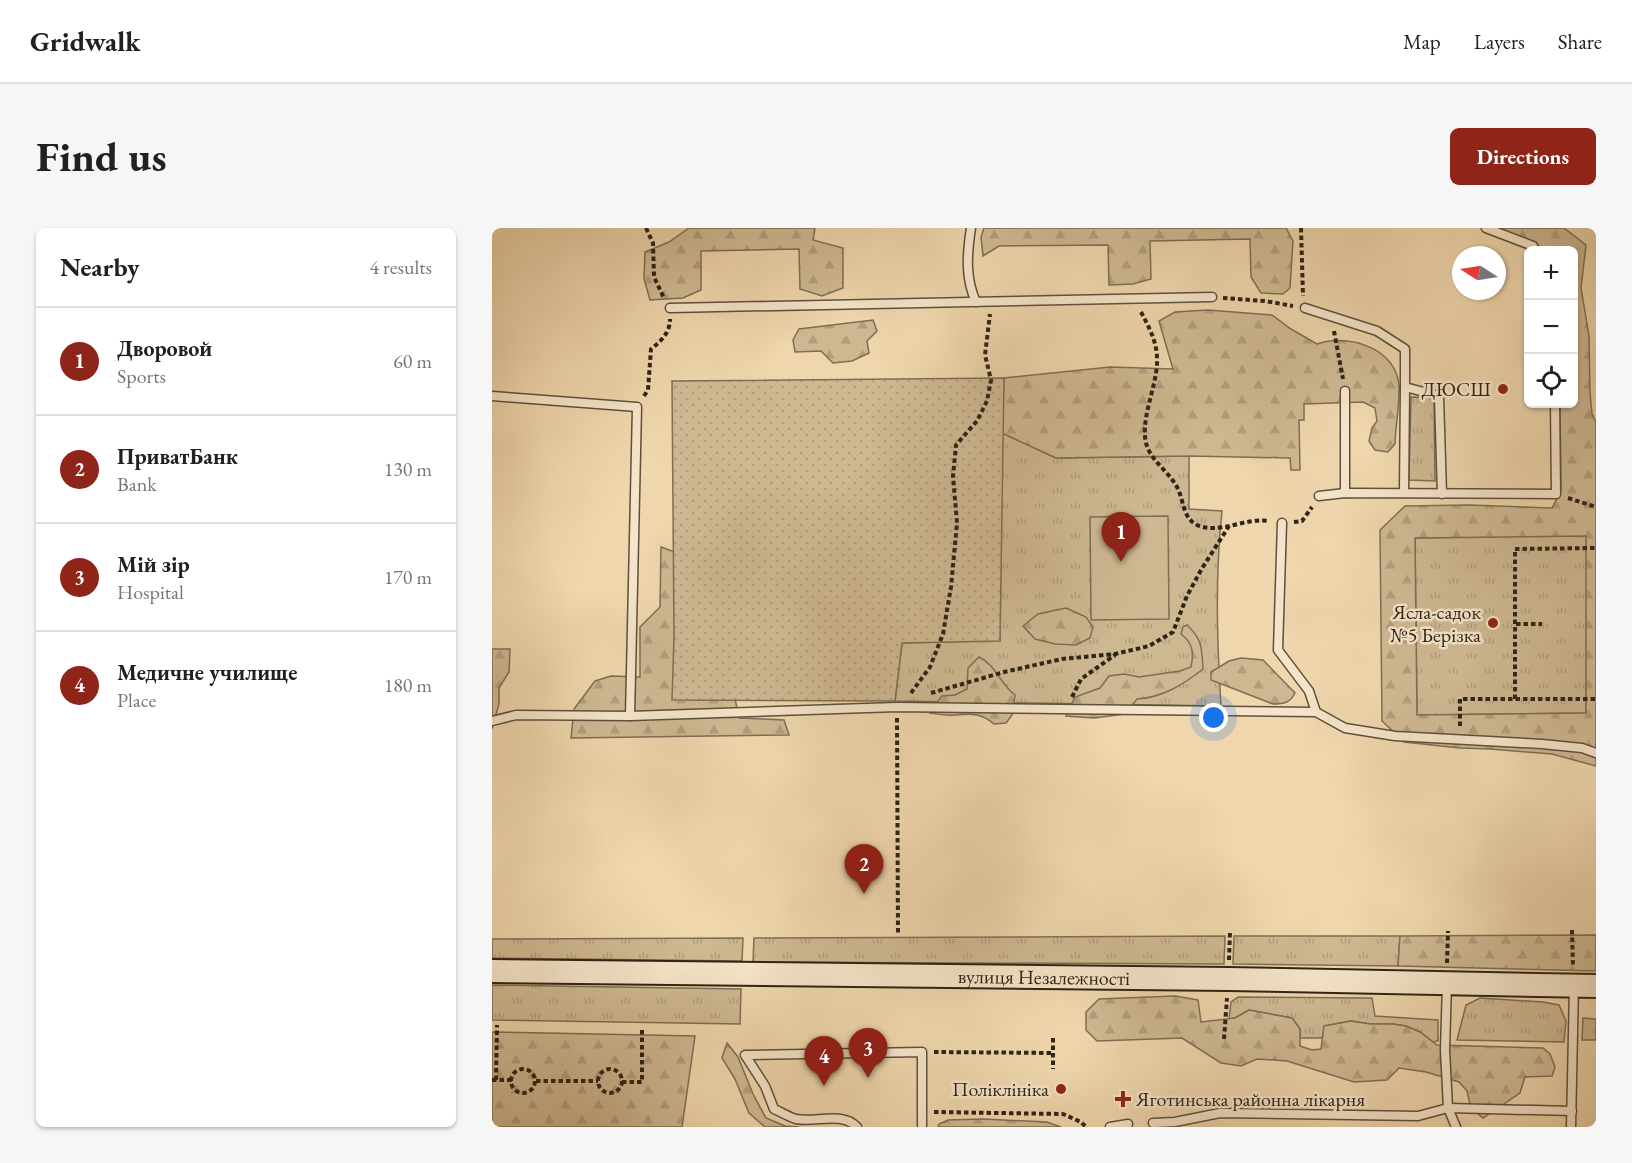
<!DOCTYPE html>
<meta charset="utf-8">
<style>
:root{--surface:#fff;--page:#f6f6f6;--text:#202124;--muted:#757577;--line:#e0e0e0;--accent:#8f2418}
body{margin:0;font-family:"EB Garamond",serif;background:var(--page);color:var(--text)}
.controls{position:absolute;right:18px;top:18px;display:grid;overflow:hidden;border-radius:9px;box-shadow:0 2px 4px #0004}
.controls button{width:54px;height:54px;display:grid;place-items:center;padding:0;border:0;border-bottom:2px solid var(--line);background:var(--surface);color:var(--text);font:30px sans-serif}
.compass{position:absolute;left:960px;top:18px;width:54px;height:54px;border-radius:50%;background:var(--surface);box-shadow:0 2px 4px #0004;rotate:282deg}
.you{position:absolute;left:722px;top:490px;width:21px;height:21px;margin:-15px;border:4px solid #fff;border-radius:50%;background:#1a73e8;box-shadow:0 0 0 9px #1a73e833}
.badge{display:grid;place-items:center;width:39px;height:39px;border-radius:50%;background:var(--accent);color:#fff;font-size:20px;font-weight:700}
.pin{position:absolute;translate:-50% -50px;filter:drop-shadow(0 2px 3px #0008)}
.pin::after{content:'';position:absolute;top:32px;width:21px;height:18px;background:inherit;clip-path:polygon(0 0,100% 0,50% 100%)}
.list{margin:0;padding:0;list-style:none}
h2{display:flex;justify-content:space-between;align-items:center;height:78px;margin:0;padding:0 24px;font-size:26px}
h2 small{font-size:20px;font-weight:400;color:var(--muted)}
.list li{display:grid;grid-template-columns:39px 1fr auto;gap:18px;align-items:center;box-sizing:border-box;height:108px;padding:0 24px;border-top:2px solid var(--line)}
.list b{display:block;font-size:22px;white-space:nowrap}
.list p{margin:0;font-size:20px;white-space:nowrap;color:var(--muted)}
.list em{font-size:20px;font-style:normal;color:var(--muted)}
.icon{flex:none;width:33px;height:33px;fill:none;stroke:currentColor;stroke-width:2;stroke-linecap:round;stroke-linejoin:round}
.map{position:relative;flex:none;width:1104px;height:899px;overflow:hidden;border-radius:9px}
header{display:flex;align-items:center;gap:36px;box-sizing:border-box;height:84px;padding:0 30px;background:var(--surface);border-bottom:2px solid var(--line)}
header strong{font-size:28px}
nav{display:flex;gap:33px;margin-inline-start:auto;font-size:21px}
.intro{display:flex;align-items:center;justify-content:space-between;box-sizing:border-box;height:144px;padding:0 36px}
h1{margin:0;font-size:42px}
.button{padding:15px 27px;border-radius:9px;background:var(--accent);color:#fff;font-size:21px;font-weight:700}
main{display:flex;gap:36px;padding:0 36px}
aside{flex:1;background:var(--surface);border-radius:9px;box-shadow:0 2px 4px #0004}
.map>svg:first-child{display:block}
.grass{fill:url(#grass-tufts);stroke:#7e6e54;stroke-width:1.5}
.forest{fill:url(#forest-firs);stroke:#7e6e54;stroke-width:1.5;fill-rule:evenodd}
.park{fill:url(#park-dots);stroke:#7e6e54;stroke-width:1.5}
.pitch{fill:#ceb892;stroke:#7e6e54;stroke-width:1.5}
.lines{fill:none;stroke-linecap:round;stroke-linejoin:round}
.service-casing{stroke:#5e503c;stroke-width:11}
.secondary-casing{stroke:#2d2316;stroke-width:26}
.path{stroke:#2d2316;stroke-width:4;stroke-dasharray:4.5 3;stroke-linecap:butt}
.service{stroke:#f5e4c9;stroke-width:8}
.secondary{stroke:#f5e4c9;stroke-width:22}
.poi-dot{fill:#8f2418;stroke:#f5e4c9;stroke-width:2}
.labels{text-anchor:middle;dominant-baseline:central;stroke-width:5;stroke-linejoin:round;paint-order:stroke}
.poi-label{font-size:20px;fill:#2d2316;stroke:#f5e4c9;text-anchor:end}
.street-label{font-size:20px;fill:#2d2316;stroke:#f5e4c9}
</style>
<header>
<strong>Gridwalk</strong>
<nav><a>Map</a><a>Layers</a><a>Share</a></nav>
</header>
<div class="intro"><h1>Find us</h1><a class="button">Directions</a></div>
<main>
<aside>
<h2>Nearby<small>4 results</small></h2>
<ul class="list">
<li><span class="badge">1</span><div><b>Дворовой</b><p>Sports</p></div><em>60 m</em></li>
<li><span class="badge">2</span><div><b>ПриватБанк</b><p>Bank</p></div><em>130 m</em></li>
<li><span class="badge">3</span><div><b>Мій зір</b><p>Hospital</p></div><em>170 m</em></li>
<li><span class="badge">4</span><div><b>Медичне училище</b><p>Place</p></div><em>180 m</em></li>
</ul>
</aside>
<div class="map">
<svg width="1104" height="899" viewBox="0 0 1104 899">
<defs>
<pattern id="grass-tufts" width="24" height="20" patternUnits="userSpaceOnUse" patternTransform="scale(1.5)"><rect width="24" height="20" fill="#ceb892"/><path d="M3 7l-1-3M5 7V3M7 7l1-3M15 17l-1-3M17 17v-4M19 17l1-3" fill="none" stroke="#b19e7d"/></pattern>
<pattern id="forest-firs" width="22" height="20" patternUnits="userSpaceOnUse" patternTransform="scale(1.5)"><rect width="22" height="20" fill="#ceb892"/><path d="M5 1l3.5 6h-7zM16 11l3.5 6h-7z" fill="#b19e7d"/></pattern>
<pattern id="park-dots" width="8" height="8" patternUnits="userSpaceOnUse" patternTransform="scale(1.5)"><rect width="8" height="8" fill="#ceb892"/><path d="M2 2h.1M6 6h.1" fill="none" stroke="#b19e7d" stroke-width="1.8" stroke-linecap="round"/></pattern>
</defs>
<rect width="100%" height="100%" fill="#efd6ac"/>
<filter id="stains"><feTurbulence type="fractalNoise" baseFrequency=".00333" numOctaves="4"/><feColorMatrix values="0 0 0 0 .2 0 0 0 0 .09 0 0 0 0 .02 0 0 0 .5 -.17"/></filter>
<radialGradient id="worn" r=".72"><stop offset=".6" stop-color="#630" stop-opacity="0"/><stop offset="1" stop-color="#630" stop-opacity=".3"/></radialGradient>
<g class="grass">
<polygon points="919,169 942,170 943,253 917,252"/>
<path d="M510 205 564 230 697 228V281L730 283C723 348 725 413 729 478L403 473 410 415 508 412Z"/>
<polygon points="1095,307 1094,485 925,487 923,310"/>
<polygon points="733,708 732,736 261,734 262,710"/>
<polygon points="742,708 908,708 906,738 741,736"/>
<polygon points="251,710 250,733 0,730 0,711"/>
<polygon points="0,757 249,761 248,796 0,792"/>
<polygon points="746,769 880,770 883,788 946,792 946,813 941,814 928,804 914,798 901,796 878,796 859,793 833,798 830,810 808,810 808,801 800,790 757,782 743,790 737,791 739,774"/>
<polygon points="988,770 1051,774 1067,777 1074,793 1072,814 965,812 974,777"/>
<polygon points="1091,790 1104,791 1104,812 1090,812"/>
</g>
<g class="forest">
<polygon points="197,0 323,0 321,12 351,20 351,60 330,68 308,61 307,21 209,23 209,62 191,70 158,72 152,51 153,24 177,14"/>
<polygon points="492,0 794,0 801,13 798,60 791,66 769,65 759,49 758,11 658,13 659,51 641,56 617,57 616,17 507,18 491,28 489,9"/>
<path d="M1008 0H1072L1094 17 1089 60 1097 108 1098 165 1100 186 1104 194V538L1060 526 998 521 968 520 912 514 890 493 888 302 913 278 977 277 1060 280 1069 262 1068 176H1082V22H1049L1047 18ZM1094 308V485L925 487 923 310Z"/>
<path d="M716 82 780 87 799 101 825 116C854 106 898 118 906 151 910 165 903 199 903 216L896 224 883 222 877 213 880 200 885 193 883 180 871 174 812 176V192H807L808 242H799L798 230 697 228 564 230 510 205 512 150 618 139 681 141 667 93 683 84Z"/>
<polygon points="381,92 385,103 375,113 377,125 360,133 341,135 329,123 303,124 301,112 307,101"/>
<polygon points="169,319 191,327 241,461 247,490 292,492 297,507 79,510 82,481 103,453 119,448 148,449 148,399 168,379"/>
<polygon points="574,380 594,389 601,399 598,410 584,417 563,416 543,411 531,398 546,386"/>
<path d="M695 397C710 411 710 420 711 441 692 456 670 470 645 471L633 486 602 490 574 488 583 469 608 460 617 448 632 446 647 449 688 443 699 439C702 425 701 415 689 406L691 399Z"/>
<polygon points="0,421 18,421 17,444 7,460 7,476 0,501"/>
<path d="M487 429C504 437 508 456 523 467L520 487 514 495 502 496C489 484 478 486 462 487 454 488 446 486 438 485L450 468 463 467 475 461 476 440Z"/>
<path d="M749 430 771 432 803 465C798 475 792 476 781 476L719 452V444L737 433Z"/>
<polygon points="1104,707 1104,743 906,738 908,708"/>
<polygon points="683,768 706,772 709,794 743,790 757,782 800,790 808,801 808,818 820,822 829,821 832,798 859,793 878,796 901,796 914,798 928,804 945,817 1051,820 1058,826 1063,839 1060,848 1033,849 1028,865 991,890 979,880 975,863 967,854 934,844 907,840 895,852 862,854 795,833 765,831 749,838 729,835 690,810 605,813 594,802 594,784 607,771"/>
<polygon points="0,804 203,808 190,899 0,899"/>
<polygon points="235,815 246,829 261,866 274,890 293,898 307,899 273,899 257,885 243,851 230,830"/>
<polygon points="491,891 555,894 569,899 446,899 447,896 456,892"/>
</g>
<polygon class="park" points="512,150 508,413 410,415 403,473 180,472 182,408 180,153"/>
<polygon class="pitch" points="676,288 677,391 599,392 598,289"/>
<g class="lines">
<g class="service-casing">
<g id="service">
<path d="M479 0C475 26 473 50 484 74"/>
<polyline points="994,0 1041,18 1043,22"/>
<polyline points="178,80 720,69"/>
<polyline points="813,80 885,103 913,121 913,159 947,168 950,266"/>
<polyline points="0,168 145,179 138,488"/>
<polyline points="853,265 853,163"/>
<polyline points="912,265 913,159"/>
<polyline points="827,268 853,265 1064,266 1063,176"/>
<polyline points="790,295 786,422 817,463 824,484"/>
<polyline points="0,493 24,487 138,488 405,479 824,484 853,500 903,508 1050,516 1090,520 1104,525"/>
<polyline points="661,895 683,894 728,885 926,888 956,880 953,822 955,755"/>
<path d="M365 899C349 883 324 895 304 891 297 889 289 884 282 881L273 858 253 827 430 824V899"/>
<polyline points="618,899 636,896"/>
<polyline points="964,899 956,880 1080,883"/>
<polyline points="1079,899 1082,758"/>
</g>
</g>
<g class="secondary-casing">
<g id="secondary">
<path id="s1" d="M0 743 736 751 1104 758"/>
</g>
</g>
<g class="path">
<polyline points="154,0 161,15 162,49 172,70"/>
<polyline points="809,0 811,68"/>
<polyline points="731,70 773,73 801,78"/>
<path d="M649 84C657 99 665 114 665 131 666 159 645 195 656 221 663 236 679 246 686 261 692 274 691 290 705 297 728 307 753 289 777 293"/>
<polyline points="842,103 851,151"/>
<path d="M152 168 156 162 159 121C169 113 178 105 178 91"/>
<polyline points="1076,270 1104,279"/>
<polyline points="802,294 810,293 820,279"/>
<polyline points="1024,396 1050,396"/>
<polyline points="419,465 438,439 451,406 459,359 465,295 461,248 464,217 485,193 495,173 499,152 493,127 498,86"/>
<polyline points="439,465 512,444 570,431 623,426 657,418 681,404 695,368 709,342 737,298"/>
<polyline points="580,469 589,451 623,427"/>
<polyline points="1023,471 1023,321 1104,320"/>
<polyline points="405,490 406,706"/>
<polyline points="968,498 968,471 1104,471"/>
<polyline points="1080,702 1081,739"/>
<polyline points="737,732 738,704"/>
<polyline points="955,735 956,703"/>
<polyline points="561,810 561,841"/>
<polyline points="732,811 735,770"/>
<polyline points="442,824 562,825"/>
<circle cx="31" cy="853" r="12"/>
<circle cx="118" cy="853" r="12"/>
<polyline points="0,852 20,852"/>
<polyline points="4,852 5,797"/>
<polyline points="44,853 106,853"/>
<polyline points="130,854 150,854 150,799"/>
<polyline points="442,884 571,886 589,894 594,899"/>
</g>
<use href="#service" class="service"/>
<use href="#secondary" class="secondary"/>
</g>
<g class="poi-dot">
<circle cx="1011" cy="161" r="6"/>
<circle cx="1001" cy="395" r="6"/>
<circle cx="569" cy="861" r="6"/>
<path d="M628 862h6v6h6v6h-6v6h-6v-6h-6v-6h6z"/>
</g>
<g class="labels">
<g class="poi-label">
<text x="999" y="161">ДЮСШ</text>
<text x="989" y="384">Ясла-садок<tspan x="989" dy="23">№5 Берізка</tspan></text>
<text x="557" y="861">Поліклініка</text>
<text x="644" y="871" text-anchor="start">Яготинська районна лікарня</text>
</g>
<g class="street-label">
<text stroke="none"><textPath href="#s1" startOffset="552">вулиця Незалежності</textPath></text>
</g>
</g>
<rect width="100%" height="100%" filter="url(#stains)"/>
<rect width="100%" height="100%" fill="url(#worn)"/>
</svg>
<div class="controls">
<button>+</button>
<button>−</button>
<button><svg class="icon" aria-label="locate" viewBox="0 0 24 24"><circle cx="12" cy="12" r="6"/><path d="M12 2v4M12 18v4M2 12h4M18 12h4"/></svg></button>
</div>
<svg class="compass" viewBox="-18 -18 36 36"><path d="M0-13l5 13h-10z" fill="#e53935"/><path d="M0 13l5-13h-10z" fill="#757577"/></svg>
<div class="you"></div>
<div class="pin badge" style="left:629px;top:334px">1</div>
<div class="pin badge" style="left:372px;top:666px">2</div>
<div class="pin badge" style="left:376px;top:850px">3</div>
<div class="pin badge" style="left:332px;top:858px">4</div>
</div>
</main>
